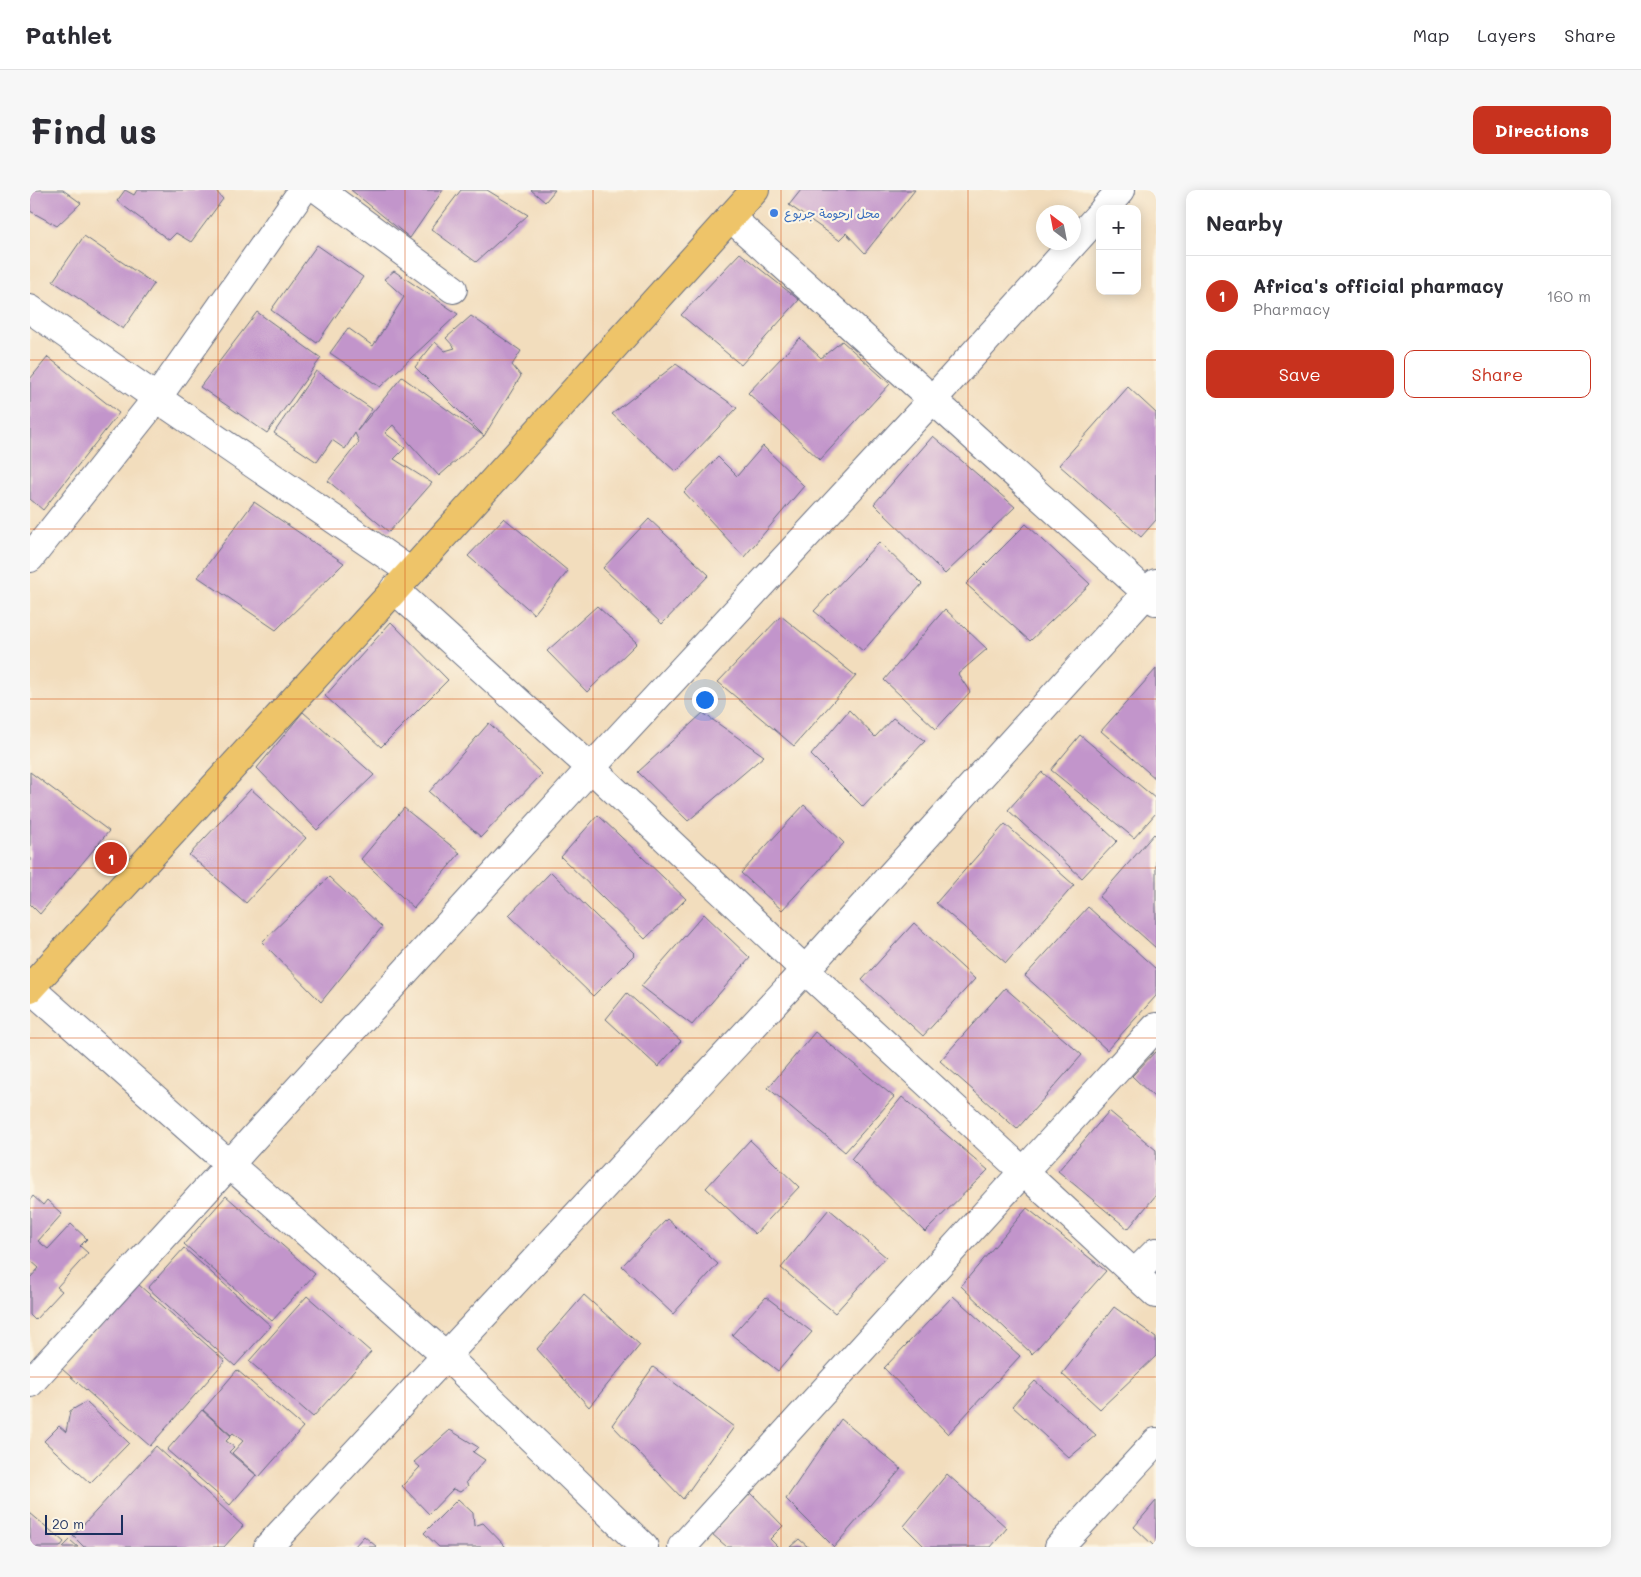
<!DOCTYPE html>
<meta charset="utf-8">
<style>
:root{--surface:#fff;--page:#f7f7f7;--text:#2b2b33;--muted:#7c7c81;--line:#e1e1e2;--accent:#c8321e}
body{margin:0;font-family:Mali,"Playpen Sans Arabic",sans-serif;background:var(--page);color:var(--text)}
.controls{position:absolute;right:15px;top:15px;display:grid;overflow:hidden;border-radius:10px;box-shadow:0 2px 12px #0003}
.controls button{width:45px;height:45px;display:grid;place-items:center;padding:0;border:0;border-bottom:1px solid var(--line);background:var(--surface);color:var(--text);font:25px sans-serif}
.compass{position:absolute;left:1006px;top:15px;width:45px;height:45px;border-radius:50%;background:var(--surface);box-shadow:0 2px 12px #0003;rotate:328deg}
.scale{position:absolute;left:15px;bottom:12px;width:78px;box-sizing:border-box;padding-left:5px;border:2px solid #1b2f5e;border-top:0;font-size:14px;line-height:18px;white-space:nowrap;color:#1b2f5e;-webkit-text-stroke:4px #fcf5e5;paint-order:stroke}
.you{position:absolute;left:674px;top:509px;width:18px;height:18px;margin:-12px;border:4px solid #fff;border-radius:50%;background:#1a73e8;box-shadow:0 0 0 8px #1a73e833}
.badge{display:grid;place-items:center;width:32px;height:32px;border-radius:50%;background:var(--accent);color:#fff;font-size:16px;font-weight:700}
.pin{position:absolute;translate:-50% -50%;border:2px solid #fff;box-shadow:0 1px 5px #0006}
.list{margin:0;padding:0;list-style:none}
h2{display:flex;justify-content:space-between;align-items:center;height:65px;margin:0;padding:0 20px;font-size:21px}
h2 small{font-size:16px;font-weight:400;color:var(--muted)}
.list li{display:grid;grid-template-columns:32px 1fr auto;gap:15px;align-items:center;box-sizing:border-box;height:80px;padding:0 20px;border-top:1px solid var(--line)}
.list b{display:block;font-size:19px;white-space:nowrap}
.list p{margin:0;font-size:16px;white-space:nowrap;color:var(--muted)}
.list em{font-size:16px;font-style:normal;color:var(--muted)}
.actions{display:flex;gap:10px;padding:15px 20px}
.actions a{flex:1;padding:11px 0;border:1px solid var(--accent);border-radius:10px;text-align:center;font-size:18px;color:var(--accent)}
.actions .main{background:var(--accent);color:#fff}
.map{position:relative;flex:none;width:1126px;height:1357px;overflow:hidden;border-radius:10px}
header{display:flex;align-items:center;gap:30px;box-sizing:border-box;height:70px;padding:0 25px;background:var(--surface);border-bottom:1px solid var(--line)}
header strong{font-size:24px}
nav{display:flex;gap:28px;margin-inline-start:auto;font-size:18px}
.intro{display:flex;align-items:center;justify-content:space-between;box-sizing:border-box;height:120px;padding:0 30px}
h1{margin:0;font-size:35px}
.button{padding:12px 22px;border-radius:10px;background:var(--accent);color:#fff;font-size:18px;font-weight:700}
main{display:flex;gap:30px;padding:0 30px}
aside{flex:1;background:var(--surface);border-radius:10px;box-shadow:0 2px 12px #0003}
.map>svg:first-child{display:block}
.building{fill:#c295cb}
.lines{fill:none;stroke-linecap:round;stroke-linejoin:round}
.minor-casing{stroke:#666c7f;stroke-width:30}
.major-casing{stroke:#666c7f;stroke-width:30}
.minor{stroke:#fff;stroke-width:28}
.major{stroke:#eec469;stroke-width:28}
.grid{fill:none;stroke:#d45514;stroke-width:1;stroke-opacity:0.55}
.shop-dot{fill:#3f7fe0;stroke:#fcf5e5;stroke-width:2}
.labels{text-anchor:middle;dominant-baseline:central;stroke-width:4.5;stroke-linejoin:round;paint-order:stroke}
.shop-label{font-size:12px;fill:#366cbe;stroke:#fcf5e5;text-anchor:start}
</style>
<header>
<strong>Pathlet</strong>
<nav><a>Map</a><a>Layers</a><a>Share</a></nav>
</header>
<div class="intro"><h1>Find us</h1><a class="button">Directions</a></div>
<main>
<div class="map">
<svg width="1126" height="1357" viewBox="0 0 1126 1357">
<rect width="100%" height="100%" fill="#fcf5e5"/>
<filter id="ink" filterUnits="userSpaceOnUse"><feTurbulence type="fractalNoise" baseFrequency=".02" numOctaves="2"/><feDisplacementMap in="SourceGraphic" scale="10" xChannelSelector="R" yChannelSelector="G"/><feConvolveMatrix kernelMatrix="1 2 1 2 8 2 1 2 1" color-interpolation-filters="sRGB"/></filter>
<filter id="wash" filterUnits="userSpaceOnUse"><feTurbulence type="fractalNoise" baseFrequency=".0096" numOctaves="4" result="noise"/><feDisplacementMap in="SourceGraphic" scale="20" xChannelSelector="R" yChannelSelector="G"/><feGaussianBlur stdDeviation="1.12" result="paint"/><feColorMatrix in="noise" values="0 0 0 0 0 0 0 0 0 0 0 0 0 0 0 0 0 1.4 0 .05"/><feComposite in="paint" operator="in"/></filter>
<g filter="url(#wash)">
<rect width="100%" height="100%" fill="#f2ddbd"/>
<g id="blocks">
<g class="building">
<polygon points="0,0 33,0 51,13 27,36 0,21"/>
<polygon points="95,0 104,5 107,0 185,0 193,9 161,52 146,43 139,50 87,11"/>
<polygon points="321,0 413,0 380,48"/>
<polygon points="431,0 457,0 498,25 446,72 401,39"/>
<polygon points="501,0 525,0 515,12"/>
<polygon points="771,0 885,0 835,63 816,43 809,50 759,15"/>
<polygon points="54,46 124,94 93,139 23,91"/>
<polygon points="287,55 333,87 287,153 241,120"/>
<polygon points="710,63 769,110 711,175 651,125"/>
<polygon points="364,81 428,124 350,197 300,163 318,138 343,156 374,107 354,89"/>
<polygon points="227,122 291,168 237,243 170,197"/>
<polygon points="441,126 491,161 482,175 491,186 454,246 385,177 405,152 415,161 425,158 416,148"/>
<polygon points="770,148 791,168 812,151 860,194 790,270 718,203"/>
<polygon points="18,167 89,223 13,320 0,309 0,189"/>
<polygon points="646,174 707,218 646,282 582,224"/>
<polygon points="286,181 342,219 327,241 372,187 454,246 409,286 363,235 355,243 375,258 364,269 402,293 359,342 298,291 329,252 325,243 315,259 302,250 287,272 244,243"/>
<polygon points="1098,197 1126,223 1126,330 1111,347 1029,275"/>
<polygon points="903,246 985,317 915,384 844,314"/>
<polygon points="733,256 774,296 714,367 654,302 688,267 707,286"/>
<polygon points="224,312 314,373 246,440 168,387"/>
<polygon points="474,328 538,381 504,424 438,366"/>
<polygon points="619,329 679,385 632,434 573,378"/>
<polygon points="996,334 1060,394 1000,451 936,394"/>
<polygon points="849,352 892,394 833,461 784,421"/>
<polygon points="567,416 607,453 557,502 517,461"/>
<polygon points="915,419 957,459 928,484 940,502 906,539 854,490"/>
<polygon points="751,426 826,486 764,556 688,492"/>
<polygon points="361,432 418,490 351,557 295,506"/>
<polygon points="1126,479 1126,589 1071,541"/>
<polygon points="819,520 845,547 863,528 895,551 833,617 781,565"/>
<polygon points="273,522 344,585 287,640 227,578"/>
<polygon points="673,523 734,566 658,631 608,582"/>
<polygon points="459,533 512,584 451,647 399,602"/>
<polygon points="1050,545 1126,609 1126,623 1104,648 1021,580"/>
<polygon points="0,582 79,641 10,724 0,714"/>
<polygon points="1012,582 1087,651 1052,688 978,620"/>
<polygon points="221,599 276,648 216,713 159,665"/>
<polygon points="774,615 814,653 752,720 711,683"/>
<polygon points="374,618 430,663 384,718 331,669"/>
<polygon points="568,625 656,709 615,749 531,667"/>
<polygon points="975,634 1044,695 976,773 906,713"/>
<polygon points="1124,644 1126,646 1126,758 1069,707"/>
<polygon points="521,682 605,764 563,806 479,725"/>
<polygon points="299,687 352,737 291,812 232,752"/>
<polygon points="1058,717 1126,779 1126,806 1077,860 995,786"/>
<polygon points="674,724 720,768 662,835 611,796"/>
<polygon points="884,733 945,789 893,846 832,790"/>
<polygon points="975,798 1052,865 987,939 910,871"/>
<polygon points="597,803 651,851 628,877 576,829"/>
<polygon points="785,842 864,907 815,962 738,898"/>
<polygon points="1126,861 1126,909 1102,886"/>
<polygon points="872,907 958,980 895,1042 821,969"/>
<polygon points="1079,921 1126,960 1126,1005 1098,1039 1028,981"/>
<polygon points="720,950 769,997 725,1044 676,998"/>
<polygon points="3,1006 13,1015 17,1010 32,1024 8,1051 18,1059 41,1034 57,1049 50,1056 58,1063 27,1097 32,1101 5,1130 0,1125 0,1088 9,1078 0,1070 0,1010"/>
<polygon points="196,1006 285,1084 242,1131 154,1054"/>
<polygon points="997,1018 1076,1081 1002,1164 931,1096"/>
<polygon points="799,1019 856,1067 805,1123 751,1078"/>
<polygon points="637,1029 688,1074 643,1124 592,1076"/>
<polygon points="154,1058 241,1136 205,1176 118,1098"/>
<polygon points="109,1095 195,1171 120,1256 32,1179"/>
<polygon points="554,1105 610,1155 559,1217 507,1159"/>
<polygon points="277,1106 341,1162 283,1227 219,1171"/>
<polygon points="923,1106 990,1166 918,1244 854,1178"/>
<polygon points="736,1107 782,1142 748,1181 702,1145"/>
<polygon points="1084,1117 1126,1147 1126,1166 1070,1219 1032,1184"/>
<polygon points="623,1177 704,1237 653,1309 582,1235"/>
<polygon points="207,1180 273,1237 229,1287 202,1263 213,1251 203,1243 201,1245 173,1220"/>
<polygon points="1005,1191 1066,1245 1039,1268 982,1216"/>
<polygon points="56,1212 99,1253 60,1293 14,1251 29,1236 36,1242 40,1221"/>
<polygon points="172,1220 201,1246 196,1251 204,1257 199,1262 226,1285 200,1315 137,1260"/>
<polygon points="811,1229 871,1279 804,1357 756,1309"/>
<polygon points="420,1240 448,1257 443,1262 455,1270 436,1292 438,1296 430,1302 423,1299 399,1324 372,1296 390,1277 384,1272"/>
<polygon points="126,1256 213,1336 194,1357 54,1357 43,1346"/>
<polygon points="917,1284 977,1338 961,1357 895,1357 874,1336"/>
<polygon points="721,1303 753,1336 740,1349 748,1357 697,1357 682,1344"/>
<polygon points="428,1309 443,1323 444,1336 453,1333 476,1357 409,1357 394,1343"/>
<polygon points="1126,1311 1126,1357 1125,1357 1104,1337"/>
<polygon points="0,1323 34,1352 30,1357 0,1357"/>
<polygon points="334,1346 347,1357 324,1357"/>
<polygon points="769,1349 778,1357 760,1357"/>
<polygon points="40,1350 48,1357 33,1357"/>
</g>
</g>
</g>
<g filter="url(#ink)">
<use href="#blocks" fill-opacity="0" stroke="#666c7f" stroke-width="1"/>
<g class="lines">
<g class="minor-casing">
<g id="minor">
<polyline points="289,0 423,99"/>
<polyline points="1074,19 1091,0"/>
<polyline points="700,27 1126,411"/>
<polyline points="0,119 127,208 381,382"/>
<polyline points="0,368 127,208 273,0"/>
<polyline points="364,399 561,578 775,780 1126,1104"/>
<polyline points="0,798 415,1165 614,1357"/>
<polyline points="1104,1084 1126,1062"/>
<polyline points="0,1193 561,578 902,210 1070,24"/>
<polyline points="238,1357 775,780 1126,393"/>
<polyline points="652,1357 993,982 1126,837"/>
<polyline points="1029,1357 1126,1252"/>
</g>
</g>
<g class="major-casing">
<polyline id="major" points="0,798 381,382 725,0"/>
</g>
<use href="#minor" class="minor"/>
<use href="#major" class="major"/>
</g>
</g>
<path class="grid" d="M188 0V1357M375 0V1357M563 0V1357M751 0V1357M938 0V1357M0 170H1126M0 339H1126M0 509H1126M0 678H1126M0 848H1126M0 1018H1126M0 1187H1126"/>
<circle class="shop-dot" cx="744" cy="23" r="5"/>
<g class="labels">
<g class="shop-label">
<text x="754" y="23">محل ارحومة جربوع</text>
</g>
</g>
</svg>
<div class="controls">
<button>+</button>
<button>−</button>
</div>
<svg class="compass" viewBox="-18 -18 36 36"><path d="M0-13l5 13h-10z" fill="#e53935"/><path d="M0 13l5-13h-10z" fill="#7c7c81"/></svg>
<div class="scale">20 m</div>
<div class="you"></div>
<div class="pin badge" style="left:81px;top:668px">1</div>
</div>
<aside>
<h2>Nearby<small></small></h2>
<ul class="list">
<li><span class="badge">1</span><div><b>Africa's official pharmacy</b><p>Pharmacy</p></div><em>160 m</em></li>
</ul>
<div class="actions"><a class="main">Save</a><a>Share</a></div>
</aside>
</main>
